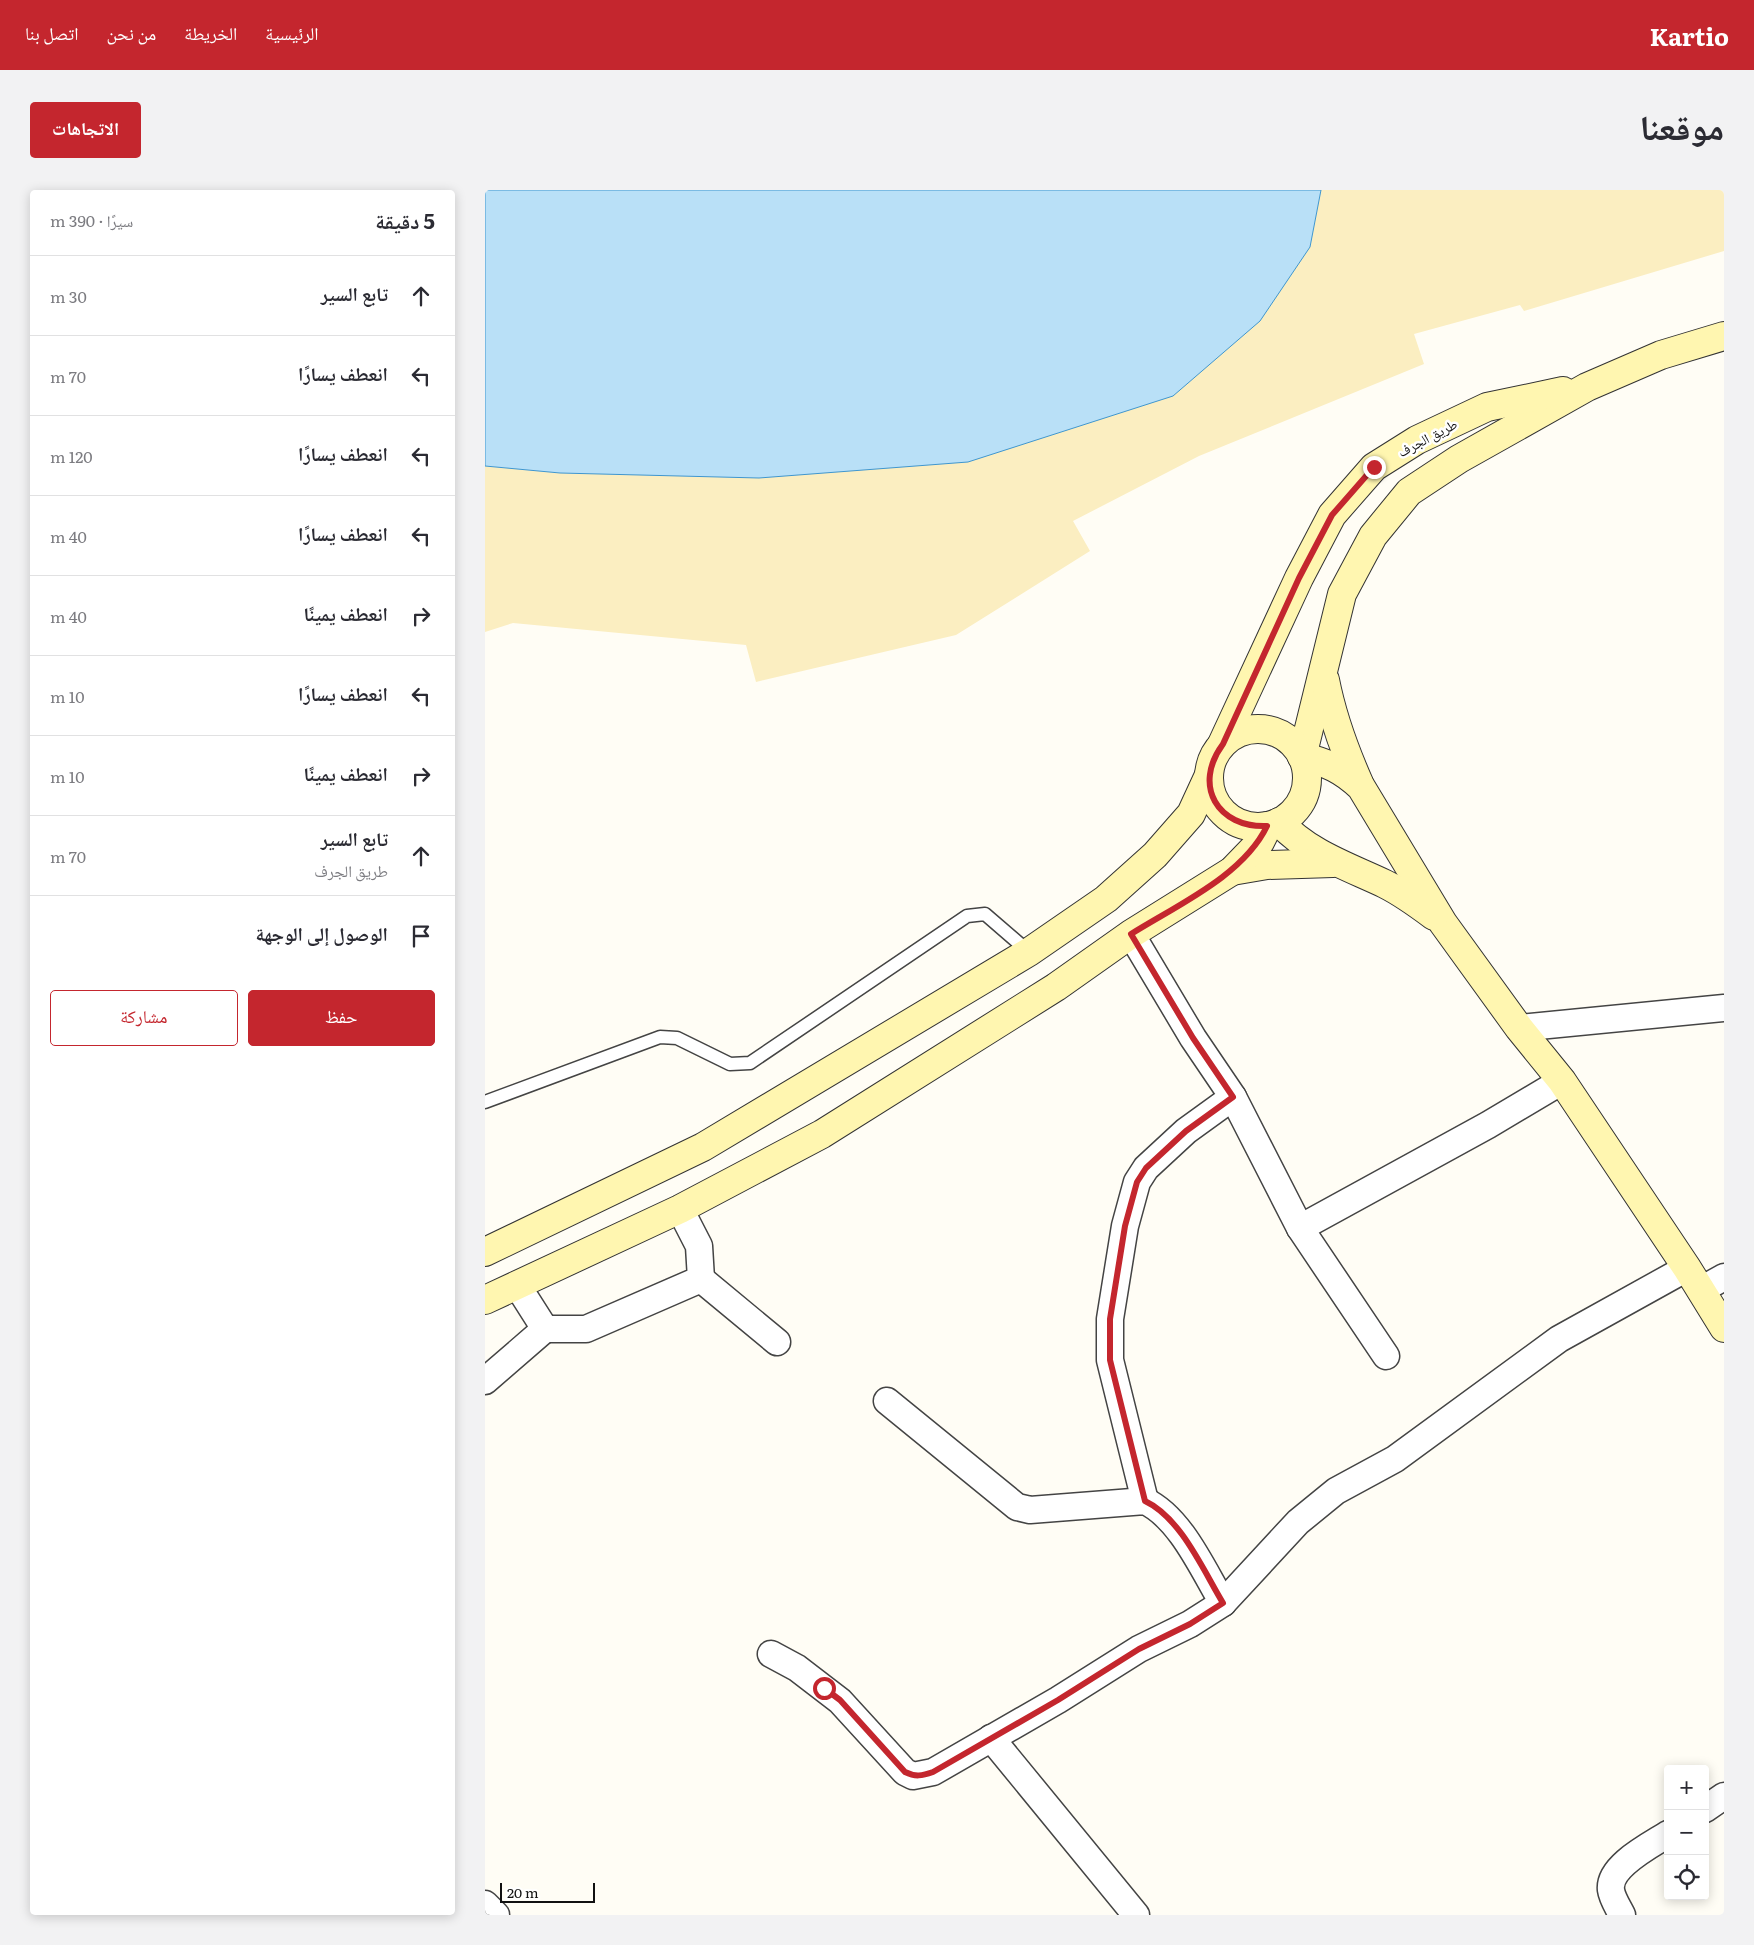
<!DOCTYPE html>
<html lang="ar">
<meta charset="utf-8">
<style>
:root{--surface:#fff;--page:#f2f2f3;--text:#2b2b33;--muted:#7c7c81;--line:#e1e1e2;--accent:#c4262e}
body{margin:0;font-family:Literata,"Noto Naskh Arabic",serif;background:var(--page);color:var(--text);direction:rtl}
.controls{position:absolute;right:15px;bottom:15px;display:grid;overflow:hidden;border-radius:5px;box-shadow:0 2px 12px #0003}
.controls button{width:45px;height:45px;display:grid;place-items:center;padding:0;border:0;border-bottom:1px solid var(--line);background:var(--surface);color:var(--text);font:25px sans-serif}
.scale{position:absolute;left:15px;bottom:12px;width:95px;box-sizing:border-box;padding-left:5px;border:2px solid #111;border-top:0;font-size:14px;line-height:18px;white-space:nowrap;color:#111;-webkit-text-stroke:4px #fff;paint-order:stroke}
.stop{position:absolute;width:15px;height:15px;margin:-11px;border:4px solid #c4262e;border-radius:50%;background:#fff}
.stop.end{background:#c4262e;border-color:#fff;box-shadow:0 1px 5px #0008}
.list{margin:0;padding:0;list-style:none}
h2{display:flex;justify-content:space-between;align-items:center;height:65px;margin:0;padding:0 20px;font-size:21px}
h2 small{font-size:16px;font-weight:400;color:var(--muted)}
.list li{display:grid;grid-template-columns:32px 1fr auto;gap:15px;align-items:center;box-sizing:border-box;height:80px;padding:0 20px;border-top:1px solid var(--line)}
.list b{display:block;font-size:19px;white-space:nowrap}
.list p{margin:0;font-size:16px;white-space:nowrap;color:var(--muted)}
.list em{font-size:16px;font-style:normal;color:var(--muted)}
.actions{display:flex;gap:10px;padding:15px 20px}
.actions a{flex:1;padding:11px 0;border:1px solid var(--accent);border-radius:5px;text-align:center;font-size:18px;color:var(--accent)}
.actions .main{background:var(--accent);color:#fff}
.icon{flex:none;width:28px;height:28px;fill:none;stroke:currentColor;stroke-width:2;stroke-linecap:round;stroke-linejoin:round}
.map{position:relative;flex:none;width:1239px;height:1725px;overflow:hidden;direction:ltr;border-radius:5px}
header{display:flex;align-items:center;gap:30px;box-sizing:border-box;height:70px;padding:0 25px;background:var(--accent);color:#fff}
header strong{font-size:24px}
nav{display:flex;gap:28px;margin-inline-start:auto;font-size:18px}
.intro{display:flex;align-items:center;justify-content:space-between;box-sizing:border-box;height:120px;padding:0 30px}
h1{margin:0;font-size:35px}
.button{padding:12px 22px;border-radius:5px;background:var(--accent);color:#fff;font-size:18px;font-weight:700}
main{display:flex;gap:30px;padding:0 30px}
aside{flex:1;background:var(--surface);border-radius:5px;box-shadow:0 2px 12px #0003}
.map>svg:first-child{display:block}
.sand{fill:#fbeec1}
.water{fill:#b9e0f7;stroke:#3f96cf}
.lines{fill:none;stroke-linecap:round;stroke-linejoin:round}
.lane-casing{stroke:#444;stroke-width:15}
.street-casing{stroke:#444;stroke-width:29}
.secondary-casing{stroke:#333;stroke-width:30}
.lane{stroke:#fff;stroke-width:12}
.street{stroke:#fff;stroke-width:26}
.secondary{stroke:#fff6b0;stroke-width:28}
.route{stroke:#c4262e;stroke-width:6}
.labels{text-anchor:middle;dominant-baseline:central;stroke-width:5;stroke-linejoin:round;paint-order:stroke}
.street-label{font-size:14px;fill:#111;stroke:#fff}
</style>
<header>
<strong>Kartio</strong>
<nav><a>الرئيسية</a><a>الخريطة</a><a>من نحن</a><a>اتصل بنا</a></nav>
</header>
<div class="intro"><h1>موقعنا</h1><a class="button">الاتجاهات</a></div>
<main>
<div class="map">
<svg width="1239" height="1725" viewBox="0 0 1239 1725">
<rect width="100%" height="100%" fill="#fffdf5"/>
<polygon class="sand" points="836,0 1239,0 1239,61 1039,121 1035,115 929,144 939,174 714,266 588,331 605,361 471,445 271,492 261,455 28,433 0,442 0,276 75,283 274,288 825,57"/>
<polygon class="water" points="0,0 836,0 825,57 775,131 688,206 483,272 274,288 75,283 0,276"/>
<g class="lines">
<g class="lane-casing">
<polyline id="lane" points="0,912 175,847 192,848 245,874 265,873 482,726 500,724 544,762"/>
</g>
<g class="street-casing">
<g id="street">
<polyline points="646,744 708,848 748,907 701,941 661,978 652,992 640,1036 625,1129 625,1170 660,1311"/>
<polyline points="1034,838 1239,818"/>
<polyline points="748,907 815,1038 901,1166"/>
<polyline points="815,1038 1003,935 1077,891"/>
<polyline points="216,1089 292,1152"/>
<polyline points="1216,1100 1239,1087"/>
<polyline points="60,1139 101,1139 216,1089 214,1056 195,1019"/>
<polyline points="0,1191 60,1139 32,1095"/>
<path d="M402 1211 532 1317 545 1320 660 1311C696 1328 718 1380 738 1413"/>
<polyline points="286,1464 312,1478 355,1511 420,1582 428,1586 448,1582 573,1510 654,1459 705,1434 738,1413 813,1332 851,1301 910,1269 1074,1149 1202,1078"/>
<polyline points="506,1548 651,1725"/>
<polyline points="1220,1619 1239,1606"/>
<polyline points="0,1714 11,1725"/>
<path d="M1137 1725C1133 1717 1127 1708 1126 1700 1123 1676 1166 1655 1183 1644"/>
</g>
</g>
<g class="secondary-casing">
<g id="secondary">
<path d="M1239 146 1176 165 1102 197 974 269 924 302 888 346 857 404 817 567C842 572 858 580 876 597L958 733 1034 838 1077 891 1202 1078 1239 1138"/>
<path d="M840 490C847 526 859 559 874 593"/>
<circle cx="773" cy="588" r="49"/>
<polyline points="737,554 814,388 847,325 889,277 932,250 1002,217 1078,201"/>
<path d="M794 632C824 664 862 676 900 694 918 703 933 714 949 726"/>
<polyline points="747,681 782,675 848,673"/>
<polyline points="0,1062 218,957 544,762 621,709 670,665 706,624 724,585"/>
<polyline points="0,1110 195,1019 337,944 571,797 646,744 747,681 775,652 783,636"/>
</g>
</g>
<use href="#lane" class="lane"/>
<use href="#street" class="street"/>
<use href="#secondary" class="secondary"/>
</g>
<g class="lines">
<path class="route" d="M339 1498 355 1510 420 1582C430 1587 437 1586 448 1582L573 1510 654 1459 705 1434 738 1413C718 1380 696 1328 660 1311L625 1170V1129L640 1036 652 992 661 978 701 941 748 907 708 848 646 744C692 715 758 686 782 636 733 638 707 596 738 554L814 388 847 325 889 277"/>
</g>
<g class="labels">
<g class="street-label">
<text transform="translate(942 247) rotate(-28)">طريق الجرف</text>
</g>
</g>
</svg>
<div class="controls">
<button>+</button>
<button>−</button>
<button><svg class="icon" aria-label="locate" viewBox="0 0 24 24"><circle cx="12" cy="12" r="6"/><path d="M12 2v4M12 18v4M2 12h4M18 12h4"/></svg></button>
</div>
<div class="scale">20 m</div>
<div class="stop" style="left:339px;top:1498px"></div>
<div class="stop end" style="left:889px;top:277px"></div>
</div>
<aside>
<h2>5 دقيقة<small>سيرًا · 390 m</small></h2>
<ul class="list">
<li><svg class="icon" aria-label="ahead" viewBox="0 0 24 24"><path d="M12 20V5M6 11l6-6 6 6"/></svg><div><b>تابع السير</b></div><em>30 m</em></li>
<li><svg class="icon" aria-label="left" viewBox="0 0 24 24"><path d="M17 20v-9H6M10 6l-5 5 5 5"/></svg><div><b>انعطف يسارًا</b></div><em>70 m</em></li>
<li><svg class="icon" aria-label="left" viewBox="0 0 24 24"><path d="M17 20v-9H6M10 6l-5 5 5 5"/></svg><div><b>انعطف يسارًا</b></div><em>120 m</em></li>
<li><svg class="icon" aria-label="left" viewBox="0 0 24 24"><path d="M17 20v-9H6M10 6l-5 5 5 5"/></svg><div><b>انعطف يسارًا</b></div><em>40 m</em></li>
<li><svg class="icon" aria-label="right" viewBox="0 0 24 24"><path d="M7 20v-9h11M14 6l5 5-5 5"/></svg><div><b>انعطف يمينًا</b></div><em>40 m</em></li>
<li><svg class="icon" aria-label="left" viewBox="0 0 24 24"><path d="M17 20v-9H6M10 6l-5 5 5 5"/></svg><div><b>انعطف يسارًا</b></div><em>10 m</em></li>
<li><svg class="icon" aria-label="right" viewBox="0 0 24 24"><path d="M7 20v-9h11M14 6l5 5-5 5"/></svg><div><b>انعطف يمينًا</b></div><em>10 m</em></li>
<li><svg class="icon" aria-label="ahead" viewBox="0 0 24 24"><path d="M12 20V5M6 11l6-6 6 6"/></svg><div><b>تابع السير</b><p>طريق الجرف</p></div><em>70 m</em></li>
<li><svg class="icon" aria-label="arrive" viewBox="0 0 24 24"><path d="M6 21V4h12l-3 4 3 4H6"/></svg><div><b>الوصول إلى الوجهة</b></div></li>
</ul>
<div class="actions"><a class="main">حفظ</a><a>مشاركة</a></div>
</aside>
</main>
